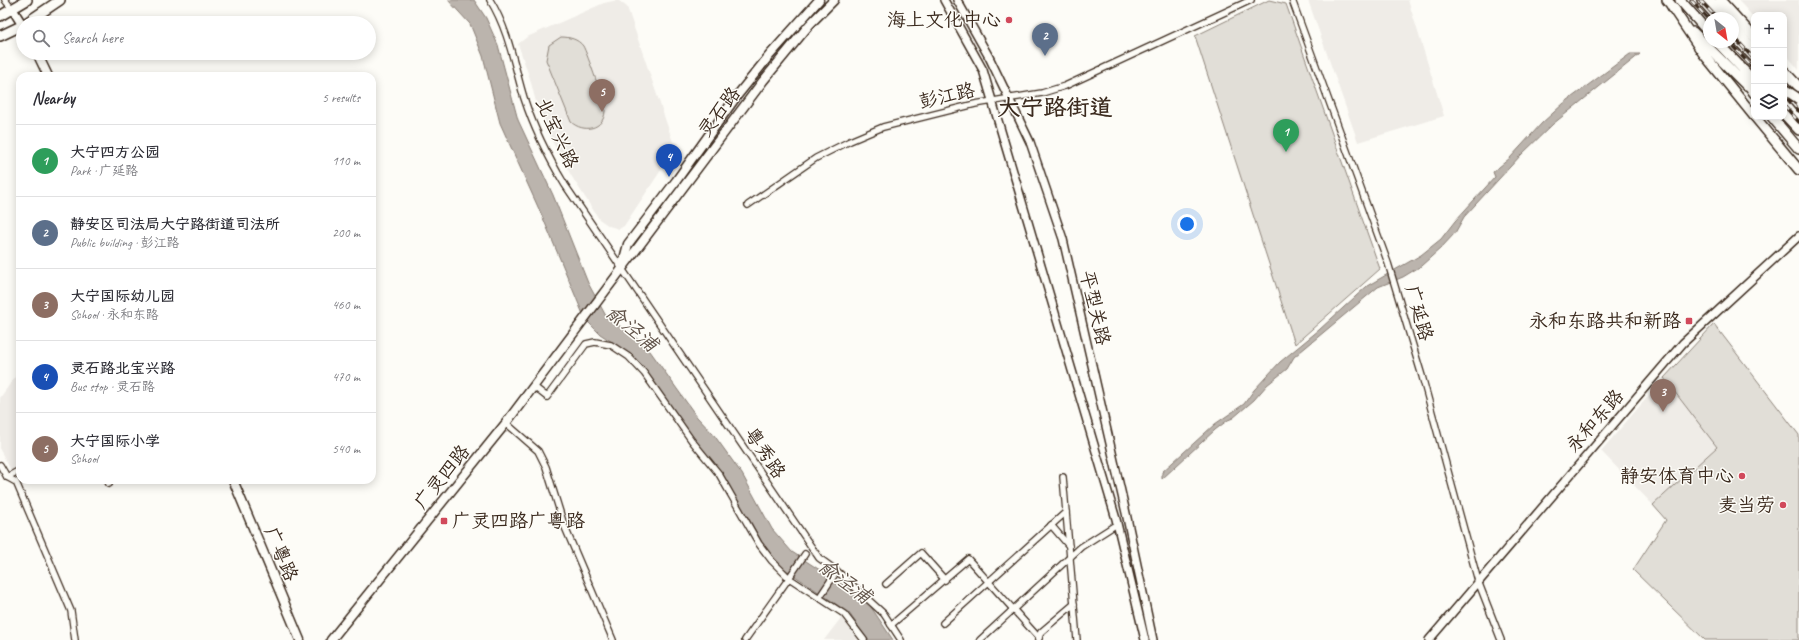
<!DOCTYPE html>
<meta charset="utf-8">
<style>
:root{--surface:#fff;--page:#f2f2f3;--text:#2b2b33;--muted:#7c7c81;--line:#e1e1e2;--accent:#d1495b}
body{margin:0;font-family:Caveat,"LXGW WenKai TC",sans-serif;background:var(--page);color:var(--text)}
.controls{position:absolute;right:12px;top:12px;display:grid;overflow:hidden;border-radius:8px;box-shadow:0 2px 10px #0003}
.controls button{width:36px;height:36px;display:grid;place-items:center;padding:0;border:0;border-bottom:1px solid var(--line);background:var(--surface);color:var(--text);font:20px sans-serif}
.compass{position:absolute;left:1703px;top:12px;width:36px;height:36px;border-radius:50%;background:var(--surface);box-shadow:0 2px 10px #0003;rotate:149deg}
.you{position:absolute;left:1187px;top:224px;width:14px;height:14px;margin:-10px;border:3px solid #fff;border-radius:50%;background:#1a73e8;box-shadow:0 0 0 6px #1a73e833}
.badge{display:grid;place-items:center;width:26px;height:26px;border-radius:50%;background:var(--accent);color:#fff;font-size:13px;font-weight:700}
.pin{position:absolute;translate:-50% -33px;filter:drop-shadow(0 1px 2px #0008)}
.pin::after{content:'';position:absolute;top:21px;width:14px;height:12px;background:inherit;clip-path:polygon(0 0,100% 0,50% 100%)}
.list{margin:0;padding:0;list-style:none}
h2{display:flex;justify-content:space-between;align-items:center;height:52px;margin:0;padding:0 16px;font-size:17px}
h2 small{font-size:13px;font-weight:400;color:var(--muted)}
.list li{display:grid;grid-template-columns:26px 1fr auto;gap:12px;align-items:center;box-sizing:border-box;height:72px;padding:0 16px;border-top:1px solid var(--line)}
.list b{display:block;font-size:15px;white-space:nowrap}
.list p{margin:0;font-size:13px;white-space:nowrap;color:var(--muted)}
.list em{font-size:13px;font-style:normal;color:var(--muted)}
.icon{flex:none;width:22px;height:22px;fill:none;stroke:currentColor;stroke-width:2;stroke-linecap:round;stroke-linejoin:round}
.map{position:relative;flex:none;width:1799px;height:640px;overflow:hidden}
.search{position:absolute;background:var(--surface);box-shadow:0 2px 10px #0003;left:16px;top:16px;width:360px;height:44px;display:flex;align-items:center;gap:10px;box-sizing:border-box;padding:0 14px;border-radius:22px;color:var(--muted);font-size:15px}
.panel{position:absolute;background:var(--surface);box-shadow:0 2px 10px #0003;left:16px;top:72px;width:360px;height:412px;border-radius:12px}
.map>svg:first-child{display:block}
.built{fill:#efece7}
.green{fill:#e1ded7;stroke:#8e847a}
.water{fill:#bbb4ad;stroke:#887d74}
.lines{fill:none;stroke-linecap:round;stroke-linejoin:round}
.minor-casing{stroke:#3b2a1e;stroke-width:8}
.tertiary-casing{stroke:#3b2a1e;stroke-width:10}
.secondary-casing{stroke:#3b2a1e;stroke-width:11}
.primary-casing{stroke:#3b2a1e;stroke-width:12}
.trunk-casing{stroke:#3b2a1e;stroke-width:12}
.minor{stroke:#fdfcf7;stroke-width:5.5}
.tertiary{stroke:#fdfcf7;stroke-width:7}
.secondary{stroke:#fdfcf7;stroke-width:8}
.primary{stroke:#fdfcf7;stroke-width:9}
.trunk{stroke:#fdfcf7;stroke-width:9}
.rail-casing{stroke:#3b2a1e;stroke-width:3.5}
.rail{stroke:#fdfcf7;stroke-width:2;stroke-dasharray:6;stroke-linecap:butt}
.trunk-bridge-casing{stroke:#3b2a1e;stroke-width:12;stroke-linecap:butt}
.trunk-bridge{stroke:#fdfcf7;stroke-width:9}
.poi-dot{fill:#d1495b;stroke:#fdfcf7;stroke-width:1.5}
.labels{text-anchor:middle;dominant-baseline:central;stroke-width:3;stroke-linejoin:round;paint-order:stroke}
.poi-label{font-size:19px;fill:#3b2a1e;stroke:#fdfcf7;text-anchor:end}
.street-label{font-size:19px;fill:#3b2a1e;stroke:#fdfcf7}
.water-label{font-size:20px;font-style:italic;fill:#615349;stroke:#fdfcf7}
.district-label{font-size:23px;font-weight:bold;fill:#3b2a1e;stroke:#fdfcf7}
</style>
<div class="map">
<svg width="1799" height="640" viewBox="0 0 1799 640">
<rect width="100%" height="100%" fill="#fdfcf7"/>
<filter id="ink" filterUnits="userSpaceOnUse"><feTurbulence type="fractalNoise" baseFrequency=".025" numOctaves="2"/><feDisplacementMap in="SourceGraphic" scale="8" xChannelSelector="R" yChannelSelector="G"/><feConvolveMatrix kernelMatrix="1 2 1 2 8 2 1 2 1" color-interpolation-filters="sRGB"/></filter>
<g filter="url(#ink)">
<g class="built">
<polygon points="618,0 627,7 673,142 679,143 624,226 619,229 609,226 599,219 572,177 552,141 545,122 536,102 530,79 518,44 527,37 604,3"/>
<polygon points="1308,0 1408,0 1444,116 1358,142"/>
<polygon points="1738,0 1799,0 1799,70 1784,52 1784,15 1754,15 1754,18"/>
<polygon points="20,370 20,466 11,470 0,450 0,398"/>
<polygon points="1664,378 1717,447 1653,505 1601,451"/>
<polygon points="844,614 863,640 824,640"/>
</g>
<g class="green">
<polygon points="1269,0 1286,4 1380,269 1295,344 1195,36"/>
<path d="M561 37C569 37 578 39 583 46 587 53 605 104 605 111 604 130 583 133 571 122L546 60 549 45Z"/>
<polygon points="1714,324 1799,435 1799,640 1705,640 1633,570 1666,520 1653,505 1717,447 1664,378"/>
</g>
<g class="water">
<polygon points="448,0 474,0 486,18 498,45 518,120 553,195 588,283 606,316 640,341 650,351 677,389 697,417 714,435 742,474 772,529 792,552 860,596 871,607 893,640 868,640 849,613 779,565 769,555 748,517 643,368 624,350 600,334 585,319 543,218 500,123 483,56 470,24"/>
<polygon points="1630,54 1640,54 1553,124 1521,155 1464,217 1455,233 1441,248 1421,266 1403,277 1378,287 1294,357 1287,369 1267,385 1254,400 1233,418 1228,420 1215,430 1162,479 1162,472 1215,424 1244,404 1254,390 1280,362 1319,330 1367,286 1421,255 1441,239 1455,221 1495,177 1493,172 1510,158 1542,123 1564,103"/>
</g>
<g class="lines">
<g class="minor-casing">
<g id="minor">
<polyline points="5,0 13,10"/>
<path d="M490 0C509 31 514 65 524 98 534 129 548 157 565 185L819 558 837 571 884 614 901 640"/>
<polyline points="1292,0 1388,263 1422,376 1478,581 1501,640"/>
<polyline points="748,205 816,158 850,141 883,127 975,104 1042,93 1065,86 1251,0"/>
<polyline points="533,386 547,397 586,344 595,342 611,345 629,357 644,373 692,441 719,474 759,544 772,561 789,578 805,554"/>
<polyline points="506,423 538,451 546,467 564,525 613,640"/>
<polyline points="0,465 7,477 16,482 71,611 75,640"/>
<polyline points="7,477 20,470"/>
<polyline points="1063,477 1077,640"/>
<polyline points="107,480 109,484"/>
<polyline points="1051,525 1069,546"/>
<polyline points="886,584 921,553 945,580"/>
<polyline points="819,598 837,571"/>
<polyline points="943,623 1066,512"/>
<polyline points="891,625 968,559 1039,638"/>
<polyline points="745,640 789,578 844,614 864,640"/>
<polyline points="980,640 1081,547 1117,524"/>
<polyline points="1038,640 1041,632 1074,604"/>
</g>
</g>
<g class="tertiary-casing">
<g id="tertiary">
<polyline points="944,0 983,70 1116,519 1145,640"/>
<polyline points="957,0 989,57 1030,142 1063,239 1126,513 1153,640"/>
<polyline points="1429,640 1683,343 1799,236"/>
</g>
</g>
<g class="secondary-casing">
<g id="secondary">
<polyline points="13,10 23,26"/>
<polyline points="37,53 48,76"/>
<polyline points="623,263 628,244 676,181 736,97 769,56 819,0"/>
<polyline points="233,480 300,640"/>
<polyline points="331,640 506,423 763,81 810,24 834,0"/>
</g>
</g>
<g class="primary-casing">
<g id="primary">
<polyline points="1667,0 1676,11"/>
<polyline points="1710,0 1726,18"/>
<polyline points="1720,0 1754,37"/>
<polyline points="1672,7 1703,53 1754,116"/>
<polyline points="0,16 27,0"/>
<polyline points="26,23 60,0"/>
<polyline points="1733,26 1754,50"/>
<polyline points="1693,32 1746,85"/>
<polyline points="0,36 23,25"/>
<polyline points="1784,71 1799,87"/>
<polyline points="1755,117 1799,170"/>
</g>
</g>
<g class="trunk-casing">
<g id="trunk">
<polyline points="1680,0 1709,33"/>
<polyline points="1702,0 1718,18"/>
<polyline points="1733,35 1754,57"/>
<polyline points="1717,42 1754,81"/>
<polyline points="1742,75 1754,93"/>
<polyline points="1789,94 1799,106"/>
<polyline points="1784,114 1799,130"/>
<polyline points="1772,117 1799,149"/>
</g>
</g>
<use href="#minor" class="minor"/>
<use href="#tertiary" class="tertiary"/>
<use href="#secondary" class="secondary"/>
<use href="#primary" class="primary"/>
<use href="#trunk" class="trunk"/>
<g class="rail-casing">
<g id="rail">
<polyline points="1691,0 1709,20"/>
<polyline points="1700,0 1717,18"/>
<polyline points="1733,36 1754,59"/>
<polyline points="1729,42 1754,69"/>
<polyline points="1784,94 1799,111"/>
<polyline points="1784,105 1799,122"/>
</g>
</g>
<use href="#rail" class="rail"/>
<g class="trunk-bridge-casing">
<polyline id="trunk-bridge" points="1784,89 1799,99"/>
</g>
<use href="#trunk-bridge" class="trunk-bridge"/>
</g>
</g>
<g class="poi-dot">
<circle cx="1009" cy="20" r="4"/>
<rect x="1685" y="317" width="8" height="8" rx="2"/>
<circle cx="1742" cy="476" r="4"/>
<circle cx="1783" cy="505" r="4"/>
<rect x="440" y="517" width="8" height="8" rx="2"/>
</g>
<g class="labels">
<g class="poi-label">
<text x="1001" y="20">海上文化中心</text>
<text x="1681" y="321">永和东路共和新路</text>
<text x="1734" y="476">静安体育中心</text>
<text x="1775" y="505">麦当劳</text>
<text x="452" y="521" text-anchor="start">广灵四路广粤路</text>
</g>
<g class="street-label">
<text transform="translate(947 96) rotate(-13)">彭江路</text>
<text transform="translate(719 112) rotate(-53)">灵石路</text>
<text transform="translate(557 133) rotate(65)">北宝兴路</text>
<text transform="translate(1095 308) rotate(77)">平型关路</text>
<text transform="translate(1419 313) rotate(74)">广延路</text>
<text transform="translate(1595 421) rotate(-49)">永和东路</text>
<text transform="translate(765 453) rotate(56)">粤秀路</text>
<text transform="translate(442 477) rotate(-51)">广灵四路</text>
<text transform="translate(281 554) rotate(67)">广粤路</text>
</g>
<g class="water-label">
<text transform="translate(632 328) rotate(40)">俞泾浦</text>
<text transform="translate(845 581) rotate(37)">俞泾浦</text>
</g>
<g class="district-label">
<text x="1055" y="107">大宁路街道</text>
</g>
</g>
</svg>
<div class="controls">
<button>+</button>
<button>−</button>
<button><svg class="icon" aria-label="layers" viewBox="0 0 24 24"><path d="M12 4l9 5-9 5-9-5zM3 14l9 5 9-5"/></svg></button>
</div>
<svg class="compass" viewBox="-18 -18 36 36"><path d="M0-13l5 13h-10z" fill="#e53935"/><path d="M0 13l5-13h-10z" fill="#7c7c81"/></svg>
<div class="you"></div>
<div class="pin badge" style="left:1286px;top:152px;background:#2e9e5b">1</div>
<div class="pin badge" style="left:1045px;top:56px;background:#5c6f8a">2</div>
<div class="pin badge" style="left:1663px;top:412px;background:#8d6e63">3</div>
<div class="pin badge" style="left:669px;top:177px;background:#1a4fb4">4</div>
<div class="pin badge" style="left:602px;top:112px;background:#8d6e63">5</div>
<div class="search"><svg class="icon" aria-label="search" viewBox="0 0 24 24"><circle cx="10" cy="10" r="6"/><path d="M15 15l6 6"/></svg>Search here</div>
<section class="panel">
<h2>Nearby<small>5 results</small></h2>
<ul class="list">
<li><span class="badge" style="background:#2e9e5b">1</span><div><b>大宁四方公园</b><p>Park · 广延路</p></div><em>110 m</em></li>
<li><span class="badge" style="background:#5c6f8a">2</span><div><b>静安区司法局大宁路街道司法所</b><p>Public building · 彭江路</p></div><em>200 m</em></li>
<li><span class="badge" style="background:#8d6e63">3</span><div><b>大宁国际幼儿园</b><p>School · 永和东路</p></div><em>460 m</em></li>
<li><span class="badge" style="background:#1a4fb4">4</span><div><b>灵石路北宝兴路</b><p>Bus stop · 灵石路</p></div><em>470 m</em></li>
<li><span class="badge" style="background:#8d6e63">5</span><div><b>大宁国际小学</b><p>School</p></div><em>540 m</em></li>
</ul>
</section>
</div>
